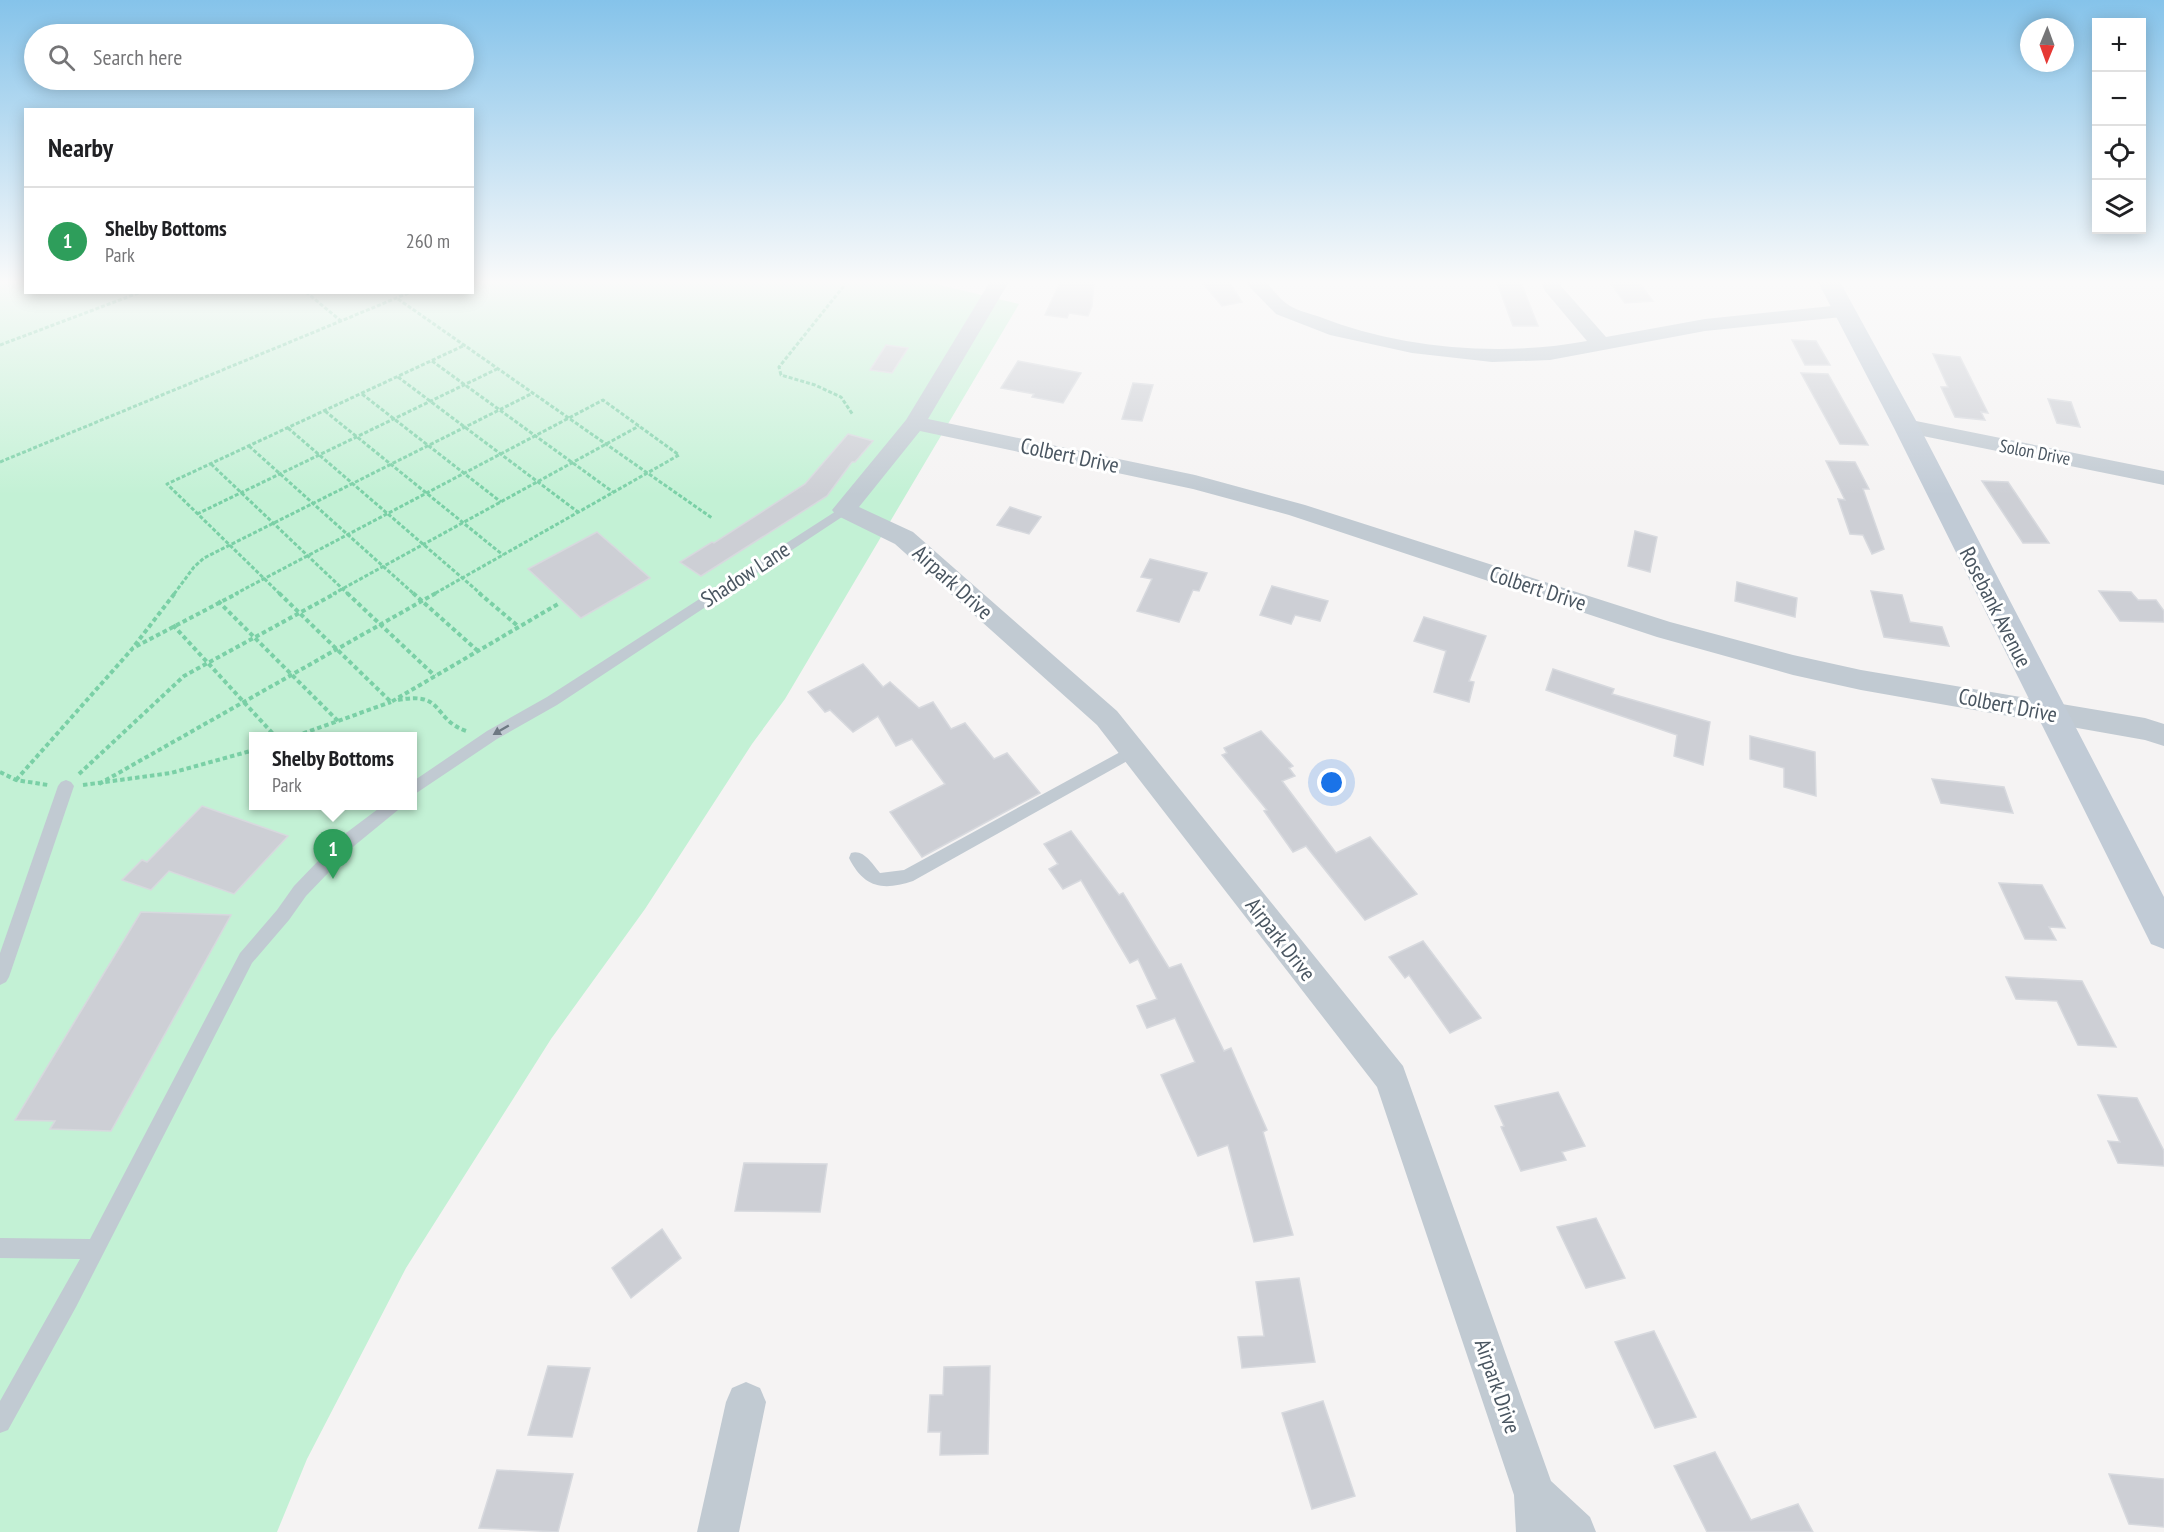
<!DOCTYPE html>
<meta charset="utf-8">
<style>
:root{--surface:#fff;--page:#f2f2f2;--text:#202124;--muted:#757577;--line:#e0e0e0;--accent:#b45309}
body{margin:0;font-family:"PT Sans Narrow",sans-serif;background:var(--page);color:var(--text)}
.controls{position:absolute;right:18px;top:18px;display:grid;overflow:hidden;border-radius:0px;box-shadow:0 3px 15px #0003}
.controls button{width:54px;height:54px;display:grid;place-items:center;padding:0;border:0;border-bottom:2px solid var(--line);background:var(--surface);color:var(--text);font:30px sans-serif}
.compass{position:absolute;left:2020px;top:18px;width:54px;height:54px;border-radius:50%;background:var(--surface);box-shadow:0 3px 15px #0003;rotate:181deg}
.you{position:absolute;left:1332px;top:783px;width:21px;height:21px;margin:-15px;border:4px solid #fff;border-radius:50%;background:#1a73e8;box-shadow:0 0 0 9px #1a73e833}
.badge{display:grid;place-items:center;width:39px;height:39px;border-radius:50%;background:var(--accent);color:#fff;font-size:20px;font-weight:700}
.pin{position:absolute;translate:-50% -50px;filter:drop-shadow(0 2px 3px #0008)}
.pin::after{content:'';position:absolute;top:32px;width:21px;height:18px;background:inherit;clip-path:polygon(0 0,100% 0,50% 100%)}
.popup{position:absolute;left:249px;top:732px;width:168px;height:78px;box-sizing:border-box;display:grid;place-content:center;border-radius:0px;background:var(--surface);filter:drop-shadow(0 2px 4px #0005);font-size:20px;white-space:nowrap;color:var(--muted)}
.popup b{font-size:22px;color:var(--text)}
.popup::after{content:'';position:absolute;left:50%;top:100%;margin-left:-12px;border:12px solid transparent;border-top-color:var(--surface)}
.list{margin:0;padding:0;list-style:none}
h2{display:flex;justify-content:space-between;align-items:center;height:78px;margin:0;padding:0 24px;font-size:26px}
h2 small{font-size:20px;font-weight:400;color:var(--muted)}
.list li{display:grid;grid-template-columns:39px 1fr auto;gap:18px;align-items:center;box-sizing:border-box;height:108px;padding:0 24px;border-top:2px solid var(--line)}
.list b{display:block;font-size:22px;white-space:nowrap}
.list p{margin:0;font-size:20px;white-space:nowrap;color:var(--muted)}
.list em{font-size:20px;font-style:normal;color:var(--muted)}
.icon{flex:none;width:33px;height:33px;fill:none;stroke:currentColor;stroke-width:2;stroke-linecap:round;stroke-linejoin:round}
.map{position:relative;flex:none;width:2164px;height:1532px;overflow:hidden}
.search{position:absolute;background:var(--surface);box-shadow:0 3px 15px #0003;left:24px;top:24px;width:450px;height:66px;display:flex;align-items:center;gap:15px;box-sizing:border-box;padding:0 21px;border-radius:33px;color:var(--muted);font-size:22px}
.panel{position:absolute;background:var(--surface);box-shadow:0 3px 15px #0003;left:24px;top:108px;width:450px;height:186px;border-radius:0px}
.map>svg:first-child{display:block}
.green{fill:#c3f1d5;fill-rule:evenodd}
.building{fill:#cdcfd5;stroke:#d7d9de;stroke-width:1.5}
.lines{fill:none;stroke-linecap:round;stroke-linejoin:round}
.path-far1{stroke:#7ad0a6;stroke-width:3;stroke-dasharray:4 2;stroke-linecap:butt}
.path{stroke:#7ad0a6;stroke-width:4;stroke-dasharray:4.5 3;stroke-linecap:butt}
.lane{fill:#c1cad2;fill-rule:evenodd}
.street{fill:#c1cad2;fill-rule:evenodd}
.secondary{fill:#c1cbd6;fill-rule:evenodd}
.oneway{fill:#6e7983}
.labels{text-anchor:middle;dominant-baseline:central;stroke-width:6;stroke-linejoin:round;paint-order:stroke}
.far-street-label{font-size:18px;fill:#4a5661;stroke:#fff}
.street-label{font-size:22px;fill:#4a5661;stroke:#fff}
</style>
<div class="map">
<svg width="2164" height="1532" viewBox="0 0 2164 1532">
<rect width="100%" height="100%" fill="#f5f3f3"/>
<path class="green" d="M0 280H25L26 292H472L473 280H919L1019 304 785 699 752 744 645 909 551 1039 406 1268 307 1459 277 1532H0ZM254 736H412V806H254Z"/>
<g class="building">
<polygon points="1061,280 1094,281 1092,306 1088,316 1069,313 1067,318 1045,315"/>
<polygon points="1200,280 1228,280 1242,302 1222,306"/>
<polygon points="1496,280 1520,280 1538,326 1513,326"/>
<polygon points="1608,280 1637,280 1653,301 1625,303"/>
<polygon points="1792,340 1816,341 1830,365 1805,365"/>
<polygon points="886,345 908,348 892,373 870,370"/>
<polygon points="1933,354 1960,357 1988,413 1981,412 1985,420 1955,417 1941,387 1948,387"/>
<polygon points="1018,361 1081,373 1063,403 1032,397 1034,394 1001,388"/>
<polygon points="1801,373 1828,374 1868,445 1840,444"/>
<polygon points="1133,383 1153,385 1142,421 1122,419"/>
<polygon points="2048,399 2071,402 2080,427 2057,423"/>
<polygon points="848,434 873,441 855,462 852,462 827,496 701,576 680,562 712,542 714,543 805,484"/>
<polygon points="1826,461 1855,462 1869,489 1863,489 1884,549 1872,554 1863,535 1850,534 1838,499 1845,500"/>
<polygon points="1982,481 2008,482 2049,543 2023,543"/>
<polygon points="1010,507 1041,517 1029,534 997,525"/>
<polygon points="1635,531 1657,537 1650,572 1628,566"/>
<polygon points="597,532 650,578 581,618 528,569"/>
<polygon points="1150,559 1207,573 1199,591 1193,590 1179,622 1137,611 1152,579 1141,577"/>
<polygon points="1737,582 1797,598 1795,617 1735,601"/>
<polygon points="1272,586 1328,601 1320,621 1295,615 1291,624 1260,615"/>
<polygon points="1871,591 1902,595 1910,622 1942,627 1949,646 1884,637"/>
<polygon points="2099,591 2131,592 2138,600 2156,600 2164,611 2164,622 2120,621"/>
<polygon points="1424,617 1486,636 1469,681 1474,682 1469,702 1434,692 1446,651 1414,641"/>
<polygon points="863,664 883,687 890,682 919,708 933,702 951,729 965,723 994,759 1007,753 1040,793 922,857 890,812 945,784 912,739 896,746 878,716 853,732 830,710 825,712 808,692"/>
<polygon points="1553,669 1614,689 1612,694 1710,722 1703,765 1674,756 1677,735 1546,690"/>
<polygon points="1261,731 1293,766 1289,768 1295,776 1282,781 1336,853 1370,837 1417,894 1365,920 1306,846 1293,852 1264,811 1267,810 1222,755 1227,753 1224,748"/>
<polygon points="1750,736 1815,752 1816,796 1784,787 1784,768 1750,759"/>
<polygon points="1932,779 2004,787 2013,813 1941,803"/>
<polygon points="202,806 288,836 234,894 169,871 151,890 122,880 142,860 147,862"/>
<polygon points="1071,831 1119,895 1123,893 1169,968 1181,964 1224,1051 1231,1048 1267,1130 1263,1132 1293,1235 1254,1242 1228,1145 1198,1156 1161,1075 1195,1062 1175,1018 1147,1028 1137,1006 1157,999 1138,959 1130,963 1081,880 1063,889 1049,869 1058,864 1044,844"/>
<polygon points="1999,883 2042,885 2065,928 2049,927 2056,940 2025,939"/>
<polygon points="141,912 231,915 111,1131 50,1129 55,1121 15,1120"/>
<polygon points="1423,941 1481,1018 1450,1033 1409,975 1405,978 1389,957"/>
<polygon points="2006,977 2082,981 2116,1047 2078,1045 2057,1001 2016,999"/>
<polygon points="1558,1092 1585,1146 1562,1152 1566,1160 1521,1171 1501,1127 1504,1126 1495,1106"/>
<polygon points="2098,1095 2137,1098 2164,1151 2164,1166 2118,1163 2108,1141 2120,1142"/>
<polygon points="744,1163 827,1164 820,1212 735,1211"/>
<polygon points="1596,1218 1625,1278 1586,1288 1557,1227"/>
<polygon points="662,1229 681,1258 631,1298 612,1268"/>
<polygon points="1299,1278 1315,1362 1242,1368 1238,1337 1264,1336 1256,1282"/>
<polygon points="1654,1331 1696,1417 1655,1428 1615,1342"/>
<polygon points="548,1366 590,1368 572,1437 528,1435"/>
<polygon points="990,1366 988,1454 940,1455 941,1432 928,1432 930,1395 943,1395 944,1367"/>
<polygon points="1323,1401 1355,1496 1312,1509 1282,1413"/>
<polygon points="1715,1452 1751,1520 1798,1504 1813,1532 1707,1532 1674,1466"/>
<polygon points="497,1470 573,1474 558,1532 479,1528"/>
<polygon points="2109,1474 2164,1479 2164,1527 2129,1524"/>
</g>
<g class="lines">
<g class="path-far1">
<polyline points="845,280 843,287 779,367 781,375 815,385 841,397 853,415"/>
<polyline points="306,292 341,321"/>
<polyline points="398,299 712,518"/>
<polyline points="0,345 141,292"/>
<polyline points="432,361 613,492"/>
<polyline points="398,377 578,512"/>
<polyline points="362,394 501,502"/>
<polyline points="325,411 503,555"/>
<polyline points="288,428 481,594"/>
<polyline points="249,446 414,594"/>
<polyline points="0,462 411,292"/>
<polyline points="211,464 348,594"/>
<polyline points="197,514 497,369"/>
<polyline points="174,594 194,567 204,558 533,393"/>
<polyline points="235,594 603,400 679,455 434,594"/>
<polyline points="280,594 167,484 465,345"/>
<polyline points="333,594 639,426"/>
</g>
<g class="path">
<polyline points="279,593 391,702 558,604"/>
<polyline points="347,593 435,676"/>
<polyline points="413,593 478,651"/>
<polyline points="479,593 519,627"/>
<polyline points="218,601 339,722"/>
<polyline points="173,625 275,736"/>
<polyline points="135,645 175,593"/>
<path d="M398 700C445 691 432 719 466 731"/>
<polyline points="296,736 391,702"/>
<polyline points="0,772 16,780 48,785"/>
<polyline points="79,774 184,676 336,593"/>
<polyline points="16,780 133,648 238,593"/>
<polyline points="99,784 436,593"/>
<polyline points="83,785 171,773 254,750"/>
</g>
<g class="lane">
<polygon points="844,506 850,510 848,513 557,705 497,739 412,796 412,782 487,731 547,697"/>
<path d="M1133 745 1138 747 1140 751 1138 755 913 881C883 891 864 888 849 858L851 853C864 849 872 864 880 873L904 870Z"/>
<polygon points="66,780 71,782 74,786 9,977 6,982 0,985 0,953 58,786 61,782"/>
<polygon points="382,806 401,806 398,810 354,846 306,896 289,920 252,963 76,1307 8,1430 0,1433 0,1401 80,1259 0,1258 0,1238 90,1239 240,953 277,910 294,886 342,836"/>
</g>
<g class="street">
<polygon points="991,280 1010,280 928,419 1195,475 1305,505 1670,622 1793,655 1861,670 2145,718 2164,724 2164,746 2145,740 1861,690 1793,675 1657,637 1289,515 1193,489 920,431 859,507 913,532 1117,711 1403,1066 1551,1481 1590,1517 1596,1532 1516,1532 1514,1495 1377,1087 1097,725 895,544 836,515 832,510 906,420"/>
<path d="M1243 280H1264C1272 288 1280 300 1290 306 1299 311 1311 314 1320 317 1401 349 1502 357 1587 341L1545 291 1540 280H1560L1561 286 1606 337 1705 319 1842 305 1849 307 1852 311 1849 315 1842 317 1705 331 1550 360 1492 362 1412 353 1330 335 1276 314Z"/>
<polygon points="1906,419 2164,471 2164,485 1898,431 1895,426 1898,421"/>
<polygon points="746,1382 760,1388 766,1402 739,1532 697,1532 726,1402 732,1388"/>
</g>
<polygon class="secondary" points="1817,280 1839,280 1920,428 2164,897 2164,949 2151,944 1894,428"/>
</g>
<defs><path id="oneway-solid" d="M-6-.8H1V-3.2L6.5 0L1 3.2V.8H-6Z" transform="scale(1.5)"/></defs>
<use class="oneway" href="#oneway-solid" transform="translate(501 730) rotate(150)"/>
<linearGradient id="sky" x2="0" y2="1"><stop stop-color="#85c3ea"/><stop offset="0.57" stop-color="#fafafa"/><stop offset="1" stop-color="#fafafa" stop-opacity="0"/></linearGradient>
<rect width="2164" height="495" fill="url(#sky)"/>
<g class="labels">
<g class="far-street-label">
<text transform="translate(2035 452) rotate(11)">Solon Drive</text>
</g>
<g class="street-label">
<text transform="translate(1070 455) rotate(12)">Colbert Drive</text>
<text transform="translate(745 574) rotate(-33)">Shadow Lane</text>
<text transform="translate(953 582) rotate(42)">Airpark Drive</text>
<text transform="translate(1538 588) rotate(18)">Colbert Drive</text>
<text transform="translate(1996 607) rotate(63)">Rosebank Avenue</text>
<text transform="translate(2008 705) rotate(11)">Colbert Drive</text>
<text transform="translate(1281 939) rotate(52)">Airpark Drive</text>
<text transform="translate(1498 1386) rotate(71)">Airpark Drive</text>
</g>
</g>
</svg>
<div class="controls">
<button>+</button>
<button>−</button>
<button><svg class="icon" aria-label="locate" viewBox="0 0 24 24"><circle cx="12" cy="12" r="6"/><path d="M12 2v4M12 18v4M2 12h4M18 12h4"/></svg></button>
<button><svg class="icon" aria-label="layers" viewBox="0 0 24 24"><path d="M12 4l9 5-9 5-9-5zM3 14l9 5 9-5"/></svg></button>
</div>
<svg class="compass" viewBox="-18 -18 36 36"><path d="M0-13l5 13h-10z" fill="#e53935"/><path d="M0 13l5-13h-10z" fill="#757577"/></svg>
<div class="you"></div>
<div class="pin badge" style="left:333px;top:879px;background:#2e9e5b">1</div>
<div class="popup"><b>Shelby Bottoms</b>Park</div>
<div class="search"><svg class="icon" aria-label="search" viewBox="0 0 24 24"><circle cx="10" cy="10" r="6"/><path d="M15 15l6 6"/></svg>Search here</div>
<section class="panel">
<h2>Nearby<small></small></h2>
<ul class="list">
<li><span class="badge" style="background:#2e9e5b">1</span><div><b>Shelby Bottoms</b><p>Park</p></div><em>260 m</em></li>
</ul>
</section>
</div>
